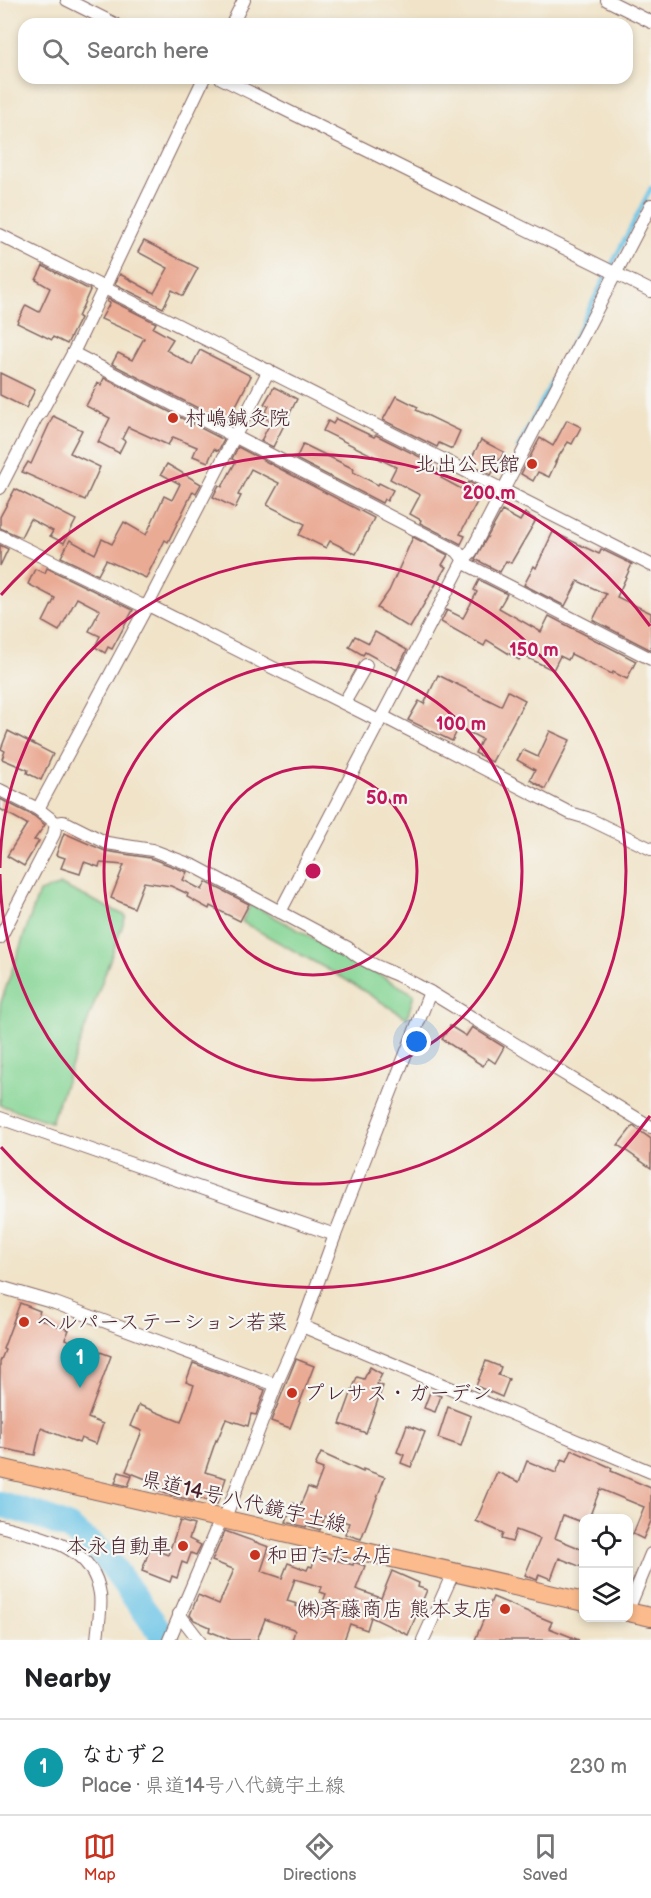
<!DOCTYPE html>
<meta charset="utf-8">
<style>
:root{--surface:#fff;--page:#f2f2f2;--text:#202124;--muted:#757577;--line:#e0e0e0;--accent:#c8321e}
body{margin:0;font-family:"Balsamiq Sans","Klee One",sans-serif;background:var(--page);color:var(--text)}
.controls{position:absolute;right:18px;bottom:18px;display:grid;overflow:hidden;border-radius:12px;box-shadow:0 3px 9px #0003}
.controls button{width:54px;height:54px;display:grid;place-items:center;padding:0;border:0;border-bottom:2px solid var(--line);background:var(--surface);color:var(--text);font:30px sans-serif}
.you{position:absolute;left:417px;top:1042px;width:21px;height:21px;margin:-15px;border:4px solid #fff;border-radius:50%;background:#1a73e8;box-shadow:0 0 0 9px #1a73e833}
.badge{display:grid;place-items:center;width:39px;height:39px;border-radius:50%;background:var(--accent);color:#fff;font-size:20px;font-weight:700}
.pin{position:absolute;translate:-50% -50px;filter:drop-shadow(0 2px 3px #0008)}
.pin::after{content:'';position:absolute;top:32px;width:21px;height:18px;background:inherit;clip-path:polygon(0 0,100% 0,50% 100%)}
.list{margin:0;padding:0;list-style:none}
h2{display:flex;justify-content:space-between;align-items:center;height:78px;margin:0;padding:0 24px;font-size:26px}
h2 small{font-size:20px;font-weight:400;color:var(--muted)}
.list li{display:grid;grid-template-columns:39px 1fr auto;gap:18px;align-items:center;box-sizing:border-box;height:96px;padding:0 24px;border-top:2px solid var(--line)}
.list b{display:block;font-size:22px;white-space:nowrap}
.list p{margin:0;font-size:20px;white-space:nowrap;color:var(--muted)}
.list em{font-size:20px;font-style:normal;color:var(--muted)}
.icon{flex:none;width:33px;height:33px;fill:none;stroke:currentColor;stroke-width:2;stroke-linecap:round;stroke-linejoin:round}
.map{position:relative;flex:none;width:651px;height:1640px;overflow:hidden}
.search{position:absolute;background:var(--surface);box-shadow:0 3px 9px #0003;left:18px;right:18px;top:18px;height:66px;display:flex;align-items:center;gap:15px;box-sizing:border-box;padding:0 21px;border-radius:18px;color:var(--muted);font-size:22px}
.sheet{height:174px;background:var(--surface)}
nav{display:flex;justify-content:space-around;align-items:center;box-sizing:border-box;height:84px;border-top:2px solid var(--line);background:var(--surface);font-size:16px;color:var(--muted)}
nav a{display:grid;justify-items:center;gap:3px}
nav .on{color:var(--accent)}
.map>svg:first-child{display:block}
.green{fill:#86d595;stroke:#687a60;stroke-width:1.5}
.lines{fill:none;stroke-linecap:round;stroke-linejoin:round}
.stream{stroke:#68c3e6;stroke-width:4.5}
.river{stroke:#68c3e6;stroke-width:26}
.building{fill:#eaab95;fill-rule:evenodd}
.street-casing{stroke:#846462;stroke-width:14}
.primary-casing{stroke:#846462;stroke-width:20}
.street{stroke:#fff;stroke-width:12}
.primary{stroke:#fbbb8c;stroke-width:18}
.ring{fill:none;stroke:#c2185b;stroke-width:3}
.poi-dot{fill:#c8321e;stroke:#f6f6f2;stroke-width:2}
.labels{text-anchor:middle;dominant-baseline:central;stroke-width:4.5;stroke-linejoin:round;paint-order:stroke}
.poi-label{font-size:21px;fill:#4a1f2b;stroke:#f6f6f2;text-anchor:start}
.street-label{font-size:21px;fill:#4a1f2b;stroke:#f6f6f2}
.centre{fill:#c2185b;stroke:#f6f6f2;stroke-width:3}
.ring-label{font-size:18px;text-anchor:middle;font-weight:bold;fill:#c2185b;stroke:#f6f6f2;stroke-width:4.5;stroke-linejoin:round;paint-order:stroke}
</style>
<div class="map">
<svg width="651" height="1640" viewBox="0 0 651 1640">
<rect width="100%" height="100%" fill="#f6f6f2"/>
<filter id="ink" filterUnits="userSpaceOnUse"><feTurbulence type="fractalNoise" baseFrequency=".0167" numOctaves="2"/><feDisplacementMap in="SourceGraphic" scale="12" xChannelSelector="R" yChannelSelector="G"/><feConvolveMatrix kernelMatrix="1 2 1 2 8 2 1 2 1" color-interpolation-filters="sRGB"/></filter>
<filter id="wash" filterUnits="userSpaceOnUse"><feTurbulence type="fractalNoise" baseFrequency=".008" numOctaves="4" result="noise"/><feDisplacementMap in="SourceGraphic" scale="24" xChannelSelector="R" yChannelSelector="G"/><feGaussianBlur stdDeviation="1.35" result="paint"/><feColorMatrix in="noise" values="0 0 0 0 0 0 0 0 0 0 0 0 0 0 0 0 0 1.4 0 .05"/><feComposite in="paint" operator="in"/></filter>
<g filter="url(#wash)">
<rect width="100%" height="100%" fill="#f0e3c8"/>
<g class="green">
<polygon points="61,885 126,916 51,1122 0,1105 0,1005 39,892"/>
<polygon points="251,904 414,994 407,1018 343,978 242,922"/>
</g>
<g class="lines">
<polyline class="stream" points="518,448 651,188"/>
<polyline class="river" points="0,1504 38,1515 69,1528 103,1554 166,1640"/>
</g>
<g id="blocks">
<g class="building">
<polygon points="144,241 198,268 183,296 172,290 163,308 115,284 120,274 154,293 168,268 138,252"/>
<polygon points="43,266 90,290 78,317 80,318 67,344 53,337 52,340 17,323 26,305 39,312 50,288 36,280"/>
<polygon points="108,299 156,323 153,328 173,339 166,350 192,365 200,350 251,376 227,423 112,364 118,353 132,360 144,338 101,319 110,303 107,302"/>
<polygon points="0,373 35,390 26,408 0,395"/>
<polygon points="104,378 224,440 218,451 214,449 208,462 193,456 197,447 173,437 168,445 128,427 122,439 125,441 119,453 98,442 110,418 86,406 98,383 101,385"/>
<polygon points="274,387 297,399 273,447 261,441 271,421 263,417 269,406 264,404"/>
<polygon points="396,396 418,407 416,410 460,431 452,449 439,443 437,447 383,420"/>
<polygon points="53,416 82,430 70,453 100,467 85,500 22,472 28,462 31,464"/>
<polygon points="336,419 374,437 376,435 430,462 432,466 444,473 441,478 465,491 469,482 484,489 460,534 465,536 461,544 420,523 421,520 410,514 420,495 390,479 396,467 323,431 328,421 333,424"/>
<polygon points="567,420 581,427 572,444 568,442 555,462 556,462 549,477 538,472 533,481 521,474 540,438 553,446"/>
<polygon points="481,440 504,452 491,475 469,463"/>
<polygon points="303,444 354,469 353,472 378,485 379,483 393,490 387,501 384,499 382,503 296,459"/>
<polygon points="238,447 374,518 356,554 330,541 326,548 299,535 305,524 267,505 279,483 251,469 238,495 241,496 235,508 213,497 219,485 222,487 236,461 232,459"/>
<polygon points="167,464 201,484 196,493 193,491 168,542 165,540 146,578 106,560 98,575 61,557 70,540 95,554 102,539 112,544 124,522 146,535 164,496 172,500 180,484 161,474"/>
<polygon points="15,489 76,520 64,543 50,536 53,531 30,519 21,537 0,528 0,517"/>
<polygon points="502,511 520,521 525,513 536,520 511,563 506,561 500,572 475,559"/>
<polygon points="553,532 599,554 601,549 632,564 617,597 651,613 651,650 593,620 606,594 578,581 565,606 524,585 534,566 536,568"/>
<polygon points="413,537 448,555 442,565 446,567 410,628 377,608 389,591"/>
<polygon points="0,545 8,549 0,566"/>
<polygon points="47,568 133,610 112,649 108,647 105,653 95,647 100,636 89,631 100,610 77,598 59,631 43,622 55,598 28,584 35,569 45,573"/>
<polygon points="479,580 507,594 499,608 541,632 549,616 636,661 627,679 613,672 612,674 571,654 568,660 560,656 553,670 522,655 519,660 487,640 484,646 441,622 447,610 463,618 477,592 474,590"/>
<polygon points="375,632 407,650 397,670 365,652 363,655 349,647 355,636 369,643"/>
<polygon points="438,675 501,706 508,691 525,700 492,762 475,753 482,739 459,727 452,741 408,720 419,701 424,704"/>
<polygon points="8,731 53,754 41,780 27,773 28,770 2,759 5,751 1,749"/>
<polygon points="550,731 570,740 545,789 530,780 535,770 517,760 523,750 538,757"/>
<polygon points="0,799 34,816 45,825 34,840 39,841 24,866 7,856 27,824 0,809"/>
<polygon points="64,833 105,851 150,858 187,872 183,880 202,890 206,882 249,904 240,921 210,906 209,909 187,897 188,894 171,886 144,882 134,908 111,898 124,865 100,863 99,867 84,862 80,874 61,868 65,858 56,855"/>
<polygon points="450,1026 466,1036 472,1027 504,1047 495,1063 488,1058 483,1066 442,1039"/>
<polygon points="633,1126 651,1139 651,1168 618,1145"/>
<polygon points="20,1303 40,1311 37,1318 69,1330 65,1339 111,1356 88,1418 103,1424 96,1444 81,1438 79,1443 41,1428 35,1455 0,1448 0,1362 5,1350 3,1349"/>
<polygon points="296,1359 314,1366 290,1428 271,1421"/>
<polygon points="486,1361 501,1367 498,1375 509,1379 502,1397 476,1386"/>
<polygon points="193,1363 265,1390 256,1415 251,1414 248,1426 226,1419 217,1441 216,1440 205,1472 226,1478 217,1504 196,1497 194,1501 167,1494 154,1489 156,1483 126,1471 142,1431 130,1426 139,1405 181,1422 194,1385 186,1382"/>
<polygon points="370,1367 382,1374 377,1384 383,1386 366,1433 340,1424 357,1377 364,1379"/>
<polygon points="430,1392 441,1396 435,1412 424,1408"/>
<polygon points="448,1407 471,1416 461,1446 438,1438"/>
<polygon points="407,1425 425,1432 411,1467 401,1463 404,1455 397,1452"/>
<polygon points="572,1450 612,1468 611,1471 651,1488 651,1521 643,1539 633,1534 644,1507 600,1489 589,1518 584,1518 584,1523 563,1515 555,1538 584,1550 584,1568 559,1558 551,1579 539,1574 537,1580 525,1575 540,1539 516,1530 512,1542 501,1539 503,1533 476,1521 497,1472 519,1482 527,1461 556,1473 562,1459 567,1461"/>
<polygon points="321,1453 363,1472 363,1469 385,1477 361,1539 345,1534 349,1523 325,1516 320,1530 307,1525 306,1527 286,1522 293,1503 300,1506 308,1487 315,1490 323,1469 315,1466"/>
<polygon points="119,1472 132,1476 128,1486 115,1483"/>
<polygon points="180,1521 194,1525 189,1539 201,1545 196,1555 191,1553 187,1564 182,1562 177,1578 172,1576 170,1582 142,1571 150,1548 168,1555"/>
<path d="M225 1531 269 1547 261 1571 282 1578 288 1563 307 1570 309 1566 312 1567 316 1554 353 1565 354 1562 365 1566 356 1589 381 1598 392 1571 419 1583 418 1587 427 1590 408 1635 371 1617 367 1630 350 1624 344 1640H292L295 1631 293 1629 265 1619 257 1640H231L209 1631 210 1627 194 1620 190 1615 198 1595 219 1604 233 1572V1569L212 1561ZM295 1579 322 1587 320 1592 326 1594 318 1614 296 1606 297 1604 287 1601Z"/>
<polygon points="493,1597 552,1622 549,1628 579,1640 475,1640"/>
</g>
</g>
</g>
<g filter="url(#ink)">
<use href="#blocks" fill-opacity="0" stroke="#846462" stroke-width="1.5"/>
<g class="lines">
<g class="street-casing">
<g id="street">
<polyline points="67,0 115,24"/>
<polyline points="607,0 651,22"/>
<polyline points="232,24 244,0"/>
<polyline points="221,78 651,291"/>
<polyline points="0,235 651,565"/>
<polyline points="73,353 457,551 468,565 651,659"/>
<polyline points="0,488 36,418 41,412 73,353 204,78"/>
<polyline points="0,536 139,604 152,607 379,721"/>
<polyline points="344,703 366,665"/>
<polyline points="382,716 570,813 587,818 651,849"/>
<path d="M0 790 38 809 56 823 63 822 69 824 107 843 152 850 194 866 348 948C362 962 382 968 399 976 410 981 420 987 430 992L651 1127"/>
<polyline points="38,809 147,606 269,370"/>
<polyline points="280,912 464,559 471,552 651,205"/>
<polyline points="0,938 54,834 56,823"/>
<polyline points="0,1118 335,1235"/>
<polyline points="0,1287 55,1303 276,1385"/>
<polyline points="302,1326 651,1472"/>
<path d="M0 1526C40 1537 93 1544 100 1594 102 1608 98 1625 97 1640"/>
<polyline points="628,1610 651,1554"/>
<polyline points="179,1614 199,1640"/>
<polyline points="169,1640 215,1532 228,1510 276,1385 302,1326 335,1235 430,992"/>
<polyline points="423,1640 453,1573"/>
</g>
</g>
<g class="primary-casing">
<g id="primary">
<polyline points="0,1468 584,1602"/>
<polyline points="628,1612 651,1617"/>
</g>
</g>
<use href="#street" class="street"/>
<use href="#primary" class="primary"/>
</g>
</g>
<g class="ring">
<circle cx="313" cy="871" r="104"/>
<circle cx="313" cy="871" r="209"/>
<path d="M0 868A313 313 0 1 1 0 874"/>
<path d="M650 1116A417 417 0 0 1 1 1147M1 595A417 417 0 0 1 650 626"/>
</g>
<g class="poi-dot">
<circle cx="173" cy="418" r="6"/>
<circle cx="532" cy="464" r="6"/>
<circle cx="24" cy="1322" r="6"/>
<circle cx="292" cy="1393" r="6"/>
<circle cx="183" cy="1546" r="6"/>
<circle cx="255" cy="1555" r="6"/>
<circle cx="505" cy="1609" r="6"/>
</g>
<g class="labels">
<g class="poi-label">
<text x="185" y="418">村嶋鍼灸院</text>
<text x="520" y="464" text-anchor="end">北出公民館</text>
<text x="36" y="1322">ヘルパーステーション若菜</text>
<text x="304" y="1393">プレサス・ガーデン</text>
<text x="171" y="1546" text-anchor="end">本永自動車</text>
<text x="267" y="1555">和田たたみ店</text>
<text x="493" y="1609" text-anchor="end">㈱斉藤商店 熊本支店</text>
</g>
<g class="street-label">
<text transform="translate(244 1502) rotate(13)">県道14号八代鏡宇土線</text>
</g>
</g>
<circle cx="313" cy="871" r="9" class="centre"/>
<g class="ring-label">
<text x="489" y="499">200 m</text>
<text x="534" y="656">150 m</text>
<text x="461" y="730">100 m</text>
<text x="387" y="804">50 m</text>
</g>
</svg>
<div class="controls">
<button><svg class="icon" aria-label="locate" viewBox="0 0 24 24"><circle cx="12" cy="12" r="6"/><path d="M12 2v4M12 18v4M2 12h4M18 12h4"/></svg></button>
<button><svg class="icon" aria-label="layers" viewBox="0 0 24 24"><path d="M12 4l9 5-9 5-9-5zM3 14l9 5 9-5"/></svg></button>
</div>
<div class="you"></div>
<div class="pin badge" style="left:80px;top:1388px;background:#0f9aa8">1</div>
<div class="search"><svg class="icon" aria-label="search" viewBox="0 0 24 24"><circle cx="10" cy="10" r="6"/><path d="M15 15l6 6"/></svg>Search here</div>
</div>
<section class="sheet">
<h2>Nearby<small></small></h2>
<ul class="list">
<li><span class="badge" style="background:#0f9aa8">1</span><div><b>なむず２</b><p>Place · 県道14号八代鏡宇土線</p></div><em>230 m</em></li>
</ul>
</section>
<nav>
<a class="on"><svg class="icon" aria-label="map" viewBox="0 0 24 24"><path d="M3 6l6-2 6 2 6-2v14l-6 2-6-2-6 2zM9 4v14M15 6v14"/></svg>Map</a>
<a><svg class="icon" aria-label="directions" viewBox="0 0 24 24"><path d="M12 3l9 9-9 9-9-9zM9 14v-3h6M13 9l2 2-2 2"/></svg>Directions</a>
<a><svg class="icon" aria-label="saved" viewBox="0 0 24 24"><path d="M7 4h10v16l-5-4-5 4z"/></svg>Saved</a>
</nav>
